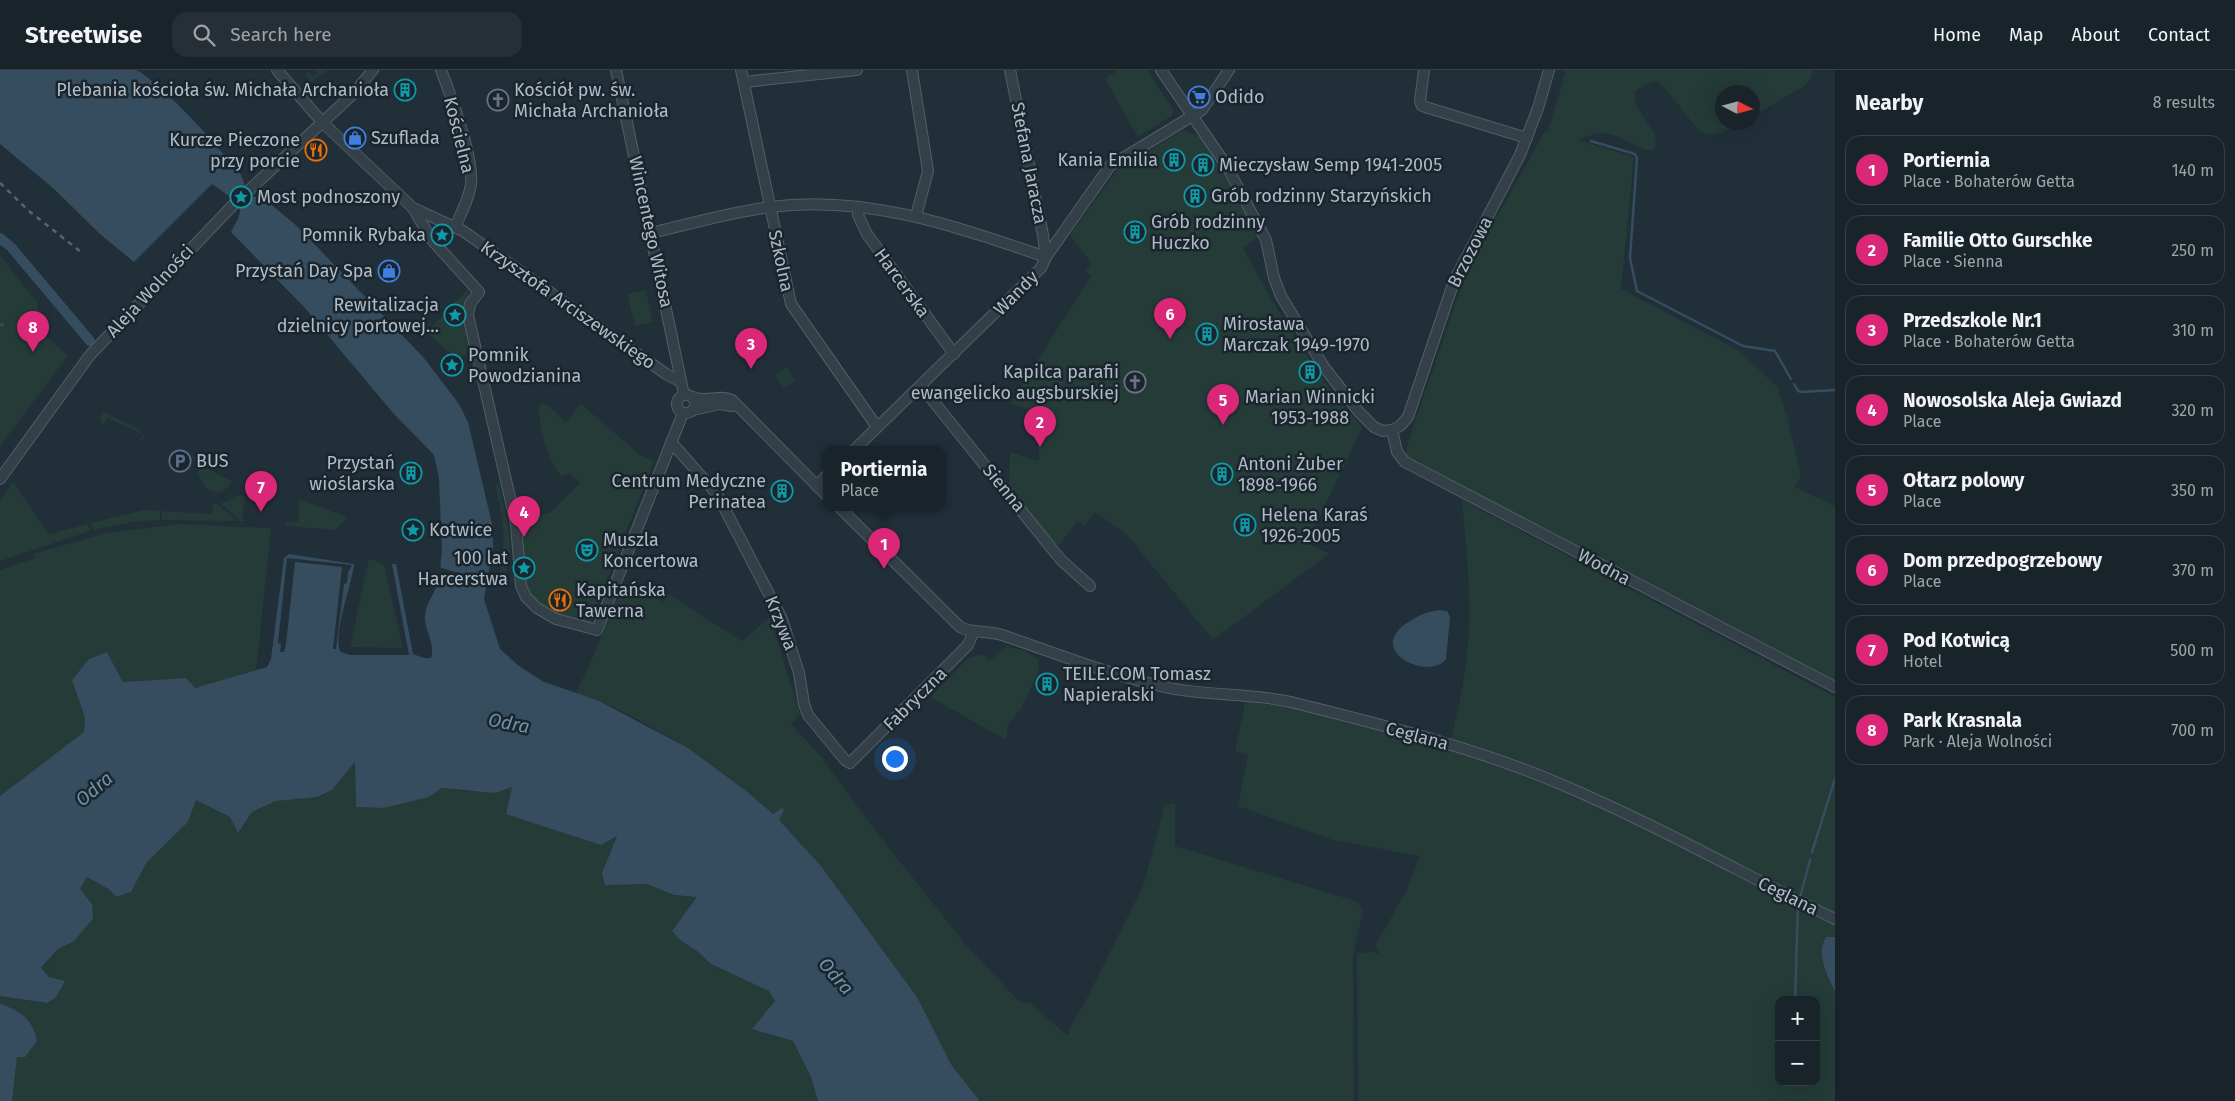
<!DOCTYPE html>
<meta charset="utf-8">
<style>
:root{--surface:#19232a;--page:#262f36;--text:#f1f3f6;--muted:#9fa4a8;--line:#374047;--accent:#db2777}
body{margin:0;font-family:"Fira Sans",sans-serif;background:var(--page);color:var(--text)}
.controls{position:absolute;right:15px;bottom:15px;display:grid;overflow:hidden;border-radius:10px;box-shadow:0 5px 20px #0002}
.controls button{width:45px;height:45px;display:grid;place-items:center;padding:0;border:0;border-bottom:1px solid var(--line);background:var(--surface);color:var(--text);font:25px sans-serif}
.compass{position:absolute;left:1715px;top:15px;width:45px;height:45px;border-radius:50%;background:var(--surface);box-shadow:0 5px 20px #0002;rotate:96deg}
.you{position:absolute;left:894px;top:688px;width:18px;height:18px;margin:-12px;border:4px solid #fff;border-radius:50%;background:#1a73e8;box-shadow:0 0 0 8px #1a73e833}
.badge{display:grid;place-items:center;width:32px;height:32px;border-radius:50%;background:var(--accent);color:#fff;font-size:16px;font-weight:700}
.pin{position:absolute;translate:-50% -41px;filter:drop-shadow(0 1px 2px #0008)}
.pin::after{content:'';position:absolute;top:26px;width:18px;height:15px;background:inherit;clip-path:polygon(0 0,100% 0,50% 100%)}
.popup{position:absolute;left:823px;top:376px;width:122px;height:65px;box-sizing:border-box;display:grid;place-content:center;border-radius:10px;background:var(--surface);filter:drop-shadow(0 1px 4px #0005);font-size:16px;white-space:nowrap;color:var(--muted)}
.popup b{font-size:19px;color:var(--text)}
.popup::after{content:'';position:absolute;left:50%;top:100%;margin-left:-10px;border:10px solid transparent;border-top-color:var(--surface)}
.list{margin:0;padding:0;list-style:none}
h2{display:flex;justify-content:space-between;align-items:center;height:65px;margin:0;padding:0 20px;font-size:21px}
h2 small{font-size:16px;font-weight:400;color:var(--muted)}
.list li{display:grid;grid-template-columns:32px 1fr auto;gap:15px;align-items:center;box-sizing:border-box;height:70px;margin:0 10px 10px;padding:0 10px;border:1px solid var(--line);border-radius:15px}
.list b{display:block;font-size:19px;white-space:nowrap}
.list p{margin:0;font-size:16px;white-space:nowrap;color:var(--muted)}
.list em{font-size:16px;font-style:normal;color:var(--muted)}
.icon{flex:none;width:28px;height:28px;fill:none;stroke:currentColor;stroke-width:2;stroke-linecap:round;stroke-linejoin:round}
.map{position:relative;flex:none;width:1835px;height:1031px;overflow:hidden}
header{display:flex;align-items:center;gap:30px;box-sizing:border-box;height:70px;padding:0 25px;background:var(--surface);border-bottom:1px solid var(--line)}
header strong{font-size:24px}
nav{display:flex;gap:28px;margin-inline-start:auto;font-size:18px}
.search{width:350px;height:45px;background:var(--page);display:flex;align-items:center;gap:12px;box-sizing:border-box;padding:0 18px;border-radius:15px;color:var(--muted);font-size:19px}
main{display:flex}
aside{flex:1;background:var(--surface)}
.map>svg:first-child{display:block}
.green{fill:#243b38;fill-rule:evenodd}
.water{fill:#354d5f}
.pier{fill:#212f38}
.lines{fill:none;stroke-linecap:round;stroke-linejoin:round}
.stream{stroke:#354d5f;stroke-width:2.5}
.canal{stroke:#354d5f;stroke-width:10}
.minor-casing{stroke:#525e66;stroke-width:12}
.minor{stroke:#344048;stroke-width:10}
.rail{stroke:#56656f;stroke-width:2.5;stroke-dasharray:5 5;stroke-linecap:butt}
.labels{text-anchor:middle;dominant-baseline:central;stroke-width:5;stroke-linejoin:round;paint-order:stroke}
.poi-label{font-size:18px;fill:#afbbc5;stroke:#1a252d;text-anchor:start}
.street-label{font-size:18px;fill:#afbbc5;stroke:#1a252d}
.water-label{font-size:19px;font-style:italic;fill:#7092a9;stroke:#1a252d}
</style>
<header>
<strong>Streetwise</strong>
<div class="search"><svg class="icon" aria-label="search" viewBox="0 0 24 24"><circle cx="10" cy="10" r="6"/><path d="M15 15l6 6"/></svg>Search here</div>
<nav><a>Home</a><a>Map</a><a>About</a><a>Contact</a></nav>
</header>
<main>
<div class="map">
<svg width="1835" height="1031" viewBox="0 0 1835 1031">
<rect width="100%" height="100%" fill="#212f38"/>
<g class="green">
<polygon points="317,0 328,0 310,13 312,19 308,21 302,15 309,9 305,5 309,2 313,6 318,3"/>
<polygon points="1118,0 1147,0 1173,40 1173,45 1138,67 1105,9"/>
<path d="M1566 0H1811L1812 5 1806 15 1753 46 1752 22H1722V52L1740 53C1727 60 1713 70 1698 60L1666 19 1657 11 1646 14 1635 22V34L1655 64 1656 76 1651 81C1619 73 1615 53 1578 70L1634 87 1621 219 1740 281 1778 318 1787 347 1801 406 1795 417 1835 436V611L1407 387 1406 383 1408 373 1466 202 1545 61 1548 62Z"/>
<polygon points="1183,60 1203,68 1258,167 1243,178 1276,237 1323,310 1362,358 1307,473 1329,483 1326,486 1213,570 1127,465 1095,442 1084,456 1078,451 1060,474 1052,472 1009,418 1010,382 1038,391 1039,388 1036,341 1011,334 1012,330 1091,206 1085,202 1091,193 1070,165 1117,100"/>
<polygon points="0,185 38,234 39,258 62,281 69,284 0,376"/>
<path d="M467 220H469L466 238 471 279C460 299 437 271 427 262Z"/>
<polygon points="646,220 653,252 635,256 627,224"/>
<polygon points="786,297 795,310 784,318 775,305"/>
<path d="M541 333 547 335 566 352 581 334 639 384 654 391 589 555 555 545 533 530 526 520 521 484 524 474 522 450 551 442 580 413 569 403 562 407C558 402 553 396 551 390 546 380 534 341 541 333Z"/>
<polygon points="104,342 140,360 146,368 140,371 143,364 107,348 104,354 101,352 100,346"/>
<path d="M195 393 232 411 228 418 220 422C202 423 200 408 195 393Z"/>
<polygon points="13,412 49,464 88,454 90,461 0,491 0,430"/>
<path d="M499 414 508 455 511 480 503 514 498 510C507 471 504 453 495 415Z"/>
<polygon points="236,425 245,426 242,446 245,452 242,452 220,433 229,431"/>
<polygon points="299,429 347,447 336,460 286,456 285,452 298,452"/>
<path d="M1462 430 1835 627V1031H1358L1357 883 1374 882 1382 887 1375 876 1405 823 1420 786 1333 770 1238 736 1248 685 1235 681 1245 633 1248 632 1296 638 1436 675 1441 682 1447 678 1451 669C1456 646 1462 624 1465 601 1474 545 1467 487 1462 430ZM1779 930H1816V1012H1779Z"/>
<polygon points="216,433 237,451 162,450 162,441 212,444 213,436"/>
<polygon points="144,440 160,441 160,450 132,452 93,460 91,453"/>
<polygon points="179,454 271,458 256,602 194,618 186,608 123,612 107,582 72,610 85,648 84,662 0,726 0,500 35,488 33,484 106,463"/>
<polygon points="369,488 384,495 403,578 350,577"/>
<path d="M622 513 664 532 668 524 742 571 770 547 800 644 791 654 821 686 868 751 966 875 1020 932 1030 933 1068 966 1072 953 1083 936 1143 816 1165 735 1175 734V776L1359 832 1363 842 1353 885 1354 1031H980L952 996 917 927 821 796 778 749 784 739 777 741 773 744C716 695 648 647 576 623L596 580Z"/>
<polygon points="1007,576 1025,581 1038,589 1039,600 1021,639 1008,654 1007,666 1004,669 932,628 933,624 968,588 982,584 989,591"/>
<polygon points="355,692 356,737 384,738 429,727 442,718 464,721 513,717 506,743 617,765 602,803 647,814 674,825 697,827 680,870 697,881 711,894 769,921 775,931 774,966 793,971 811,1007 818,1031 12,1031 17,986 17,941 0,932 0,926 46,933 49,907 41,899 58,879 73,872 80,819 87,806 110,820 116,827 131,822 147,792 188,752 196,730 230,747 238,763 252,742 276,731 332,720"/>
</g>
<g class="water">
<path d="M0 0H136L139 2 142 0 140 2C171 24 207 64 231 93 235 97 239 101 241 105 245 113 244 122 254 127L261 126 298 157 424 288 459 334 468 352 493 458V477L484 529 500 579 519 596 544 612 597 630 688 678 745 720 773 744 782 738 784 740 779 750 821 796 917 927 952 996 980 1031H818L811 1007 793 971 752 959 775 931 769 921 711 894 697 881 680 870 672 861 697 827 674 825 647 814 605 815 602 803 617 766 601 775 506 744 512 717 495 723 442 718 429 727 384 738 356 737 355 692 332 720 317 727 276 731 252 742 238 763 230 747 196 730 188 752 147 792 131 822 116 827 110 820 87 807 80 819 92 834 93 849 73 872 58 879 41 898 49 907 65 911 56 927 47 933 0 926V726L84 662 85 648 72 610 89 589 107 582 123 612 186 608 195 618 267 597 271 589 284 488 289 484 354 494C353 511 331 569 341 582L350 585H409L392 494H396L413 584 424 588H431C436 574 424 560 425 546 426 532 436 522 439 509 441 500 440 491 442 482L439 409 434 385 394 344 304 237 231 162C233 157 240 148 240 141 240 132 219 119 212 114L134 192 100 164 53 118 0 74Z"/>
<path d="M1439 540 1447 541 1450 547 1446 589C1430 611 1368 583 1404 555 1415 547 1425 542 1439 540Z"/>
<path d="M1826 867H1835V921C1827 905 1816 884 1826 867Z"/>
<path d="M0 933C21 942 32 948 37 971L25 987H17L12 1031H0Z"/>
</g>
<g class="pier">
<polygon points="287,488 352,495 348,502 347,513 344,514 336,579 333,579 342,497 295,492 286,574 284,582 280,582 281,574 278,573"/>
<polygon points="437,494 439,497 448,500 489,511 489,515 437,502"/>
</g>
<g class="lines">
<g class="stream">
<polyline points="1591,71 1635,84 1637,88 1630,188 1637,221 1743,276 1775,281 1791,309"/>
<polyline points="0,254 3,255"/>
<polyline points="1794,314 1798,321 1802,322 1835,320"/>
<polyline points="1812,782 1835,709"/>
<polyline points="1800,827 1810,790"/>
<polyline points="1795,930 1798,837"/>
</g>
<polyline class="canal" points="0,168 11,177 90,271"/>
<g class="minor-casing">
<g id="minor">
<polyline points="277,0 322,52 413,138 463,161 666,304 681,312"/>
<path d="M441 0C451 26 474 89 471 114 469 129 461 144 455 157"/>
<polyline points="616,0 684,325"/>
<polyline points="741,0 791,234 877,357"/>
<polyline points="912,0 928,101 916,146"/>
<polyline points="1161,0 1226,95 1266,170 1274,208 1281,226 1324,297 1359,342 1374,357 1383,361 1392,360 1400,356 1408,347 1454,211 1520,85 1538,38 1549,0"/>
<polyline points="1424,0 1420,31 1422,36 1527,68"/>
<polyline points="744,12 857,0"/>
<polyline points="859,137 858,145 867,164 954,284"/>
<polyline points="413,138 431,169 479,222 470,234 468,245 516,454 521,516 526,527 537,538 556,549 597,560 683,343"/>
<path d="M651 163C690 154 730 142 770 137 866 124 957 157 1046 187L1043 165 1010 0"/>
<polyline points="921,316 1061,490 1090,516"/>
<circle cx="686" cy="334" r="9"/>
<path d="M693 327C705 333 719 324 732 330L826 425"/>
<polyline points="693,340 720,334 732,336"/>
<polyline points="1392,360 1397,382 1405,392 1835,617"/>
<polyline points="671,372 717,424 782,549 799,603 804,634 808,645 845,690 850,693 968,575 974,561"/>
<polyline points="854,380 1041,198 1046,187 1110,96 1202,40 1229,0"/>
<polyline points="0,409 90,285 234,134 352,25 373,0"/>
<polyline points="817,416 826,406"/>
<path d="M840 438 960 557C974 564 991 560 1005 566 1055 583 1105 603 1156 615 1203 627 1253 622 1299 634 1386 656 1476 678 1558 713 1653 753 1743 804 1835 849"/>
</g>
</g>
<use href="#minor" class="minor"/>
<polyline class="rail" points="0,113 29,141 81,182"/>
</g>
<defs>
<g id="building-ring" transform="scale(1.125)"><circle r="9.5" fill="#1a252d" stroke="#0f9aa8" stroke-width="1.5"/><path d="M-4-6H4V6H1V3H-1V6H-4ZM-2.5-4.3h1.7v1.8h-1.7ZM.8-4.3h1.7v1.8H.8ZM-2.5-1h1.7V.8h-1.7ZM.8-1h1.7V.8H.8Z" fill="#0f9aa8"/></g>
<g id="supermarket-ring" transform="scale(1.125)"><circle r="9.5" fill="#1a252d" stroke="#3f7fe0" stroke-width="1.5"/><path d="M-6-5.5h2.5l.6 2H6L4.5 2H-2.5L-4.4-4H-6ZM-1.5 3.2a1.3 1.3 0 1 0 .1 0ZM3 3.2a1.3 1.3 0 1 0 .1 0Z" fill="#3f7fe0"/></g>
<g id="church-ring" transform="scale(1.125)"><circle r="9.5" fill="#1a252d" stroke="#6b7280" stroke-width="1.5"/><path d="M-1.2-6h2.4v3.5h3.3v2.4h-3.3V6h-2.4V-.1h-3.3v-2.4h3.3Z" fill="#6b7280"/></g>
<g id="shop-ring" transform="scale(1.125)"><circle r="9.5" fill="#1a252d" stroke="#3f7fe0" stroke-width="1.5"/><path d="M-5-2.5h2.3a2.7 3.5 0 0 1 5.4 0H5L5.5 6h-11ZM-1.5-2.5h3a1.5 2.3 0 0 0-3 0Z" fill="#3f7fe0"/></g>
<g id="restaurant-ring" transform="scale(1.125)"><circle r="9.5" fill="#1a252d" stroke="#e8710a" stroke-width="1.5"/><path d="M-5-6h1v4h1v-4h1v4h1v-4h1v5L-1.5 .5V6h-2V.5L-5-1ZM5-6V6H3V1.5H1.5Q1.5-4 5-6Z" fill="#e8710a"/></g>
<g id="sight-ring" transform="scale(1.125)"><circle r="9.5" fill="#1a252d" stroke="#0f9aa8" stroke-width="1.5"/><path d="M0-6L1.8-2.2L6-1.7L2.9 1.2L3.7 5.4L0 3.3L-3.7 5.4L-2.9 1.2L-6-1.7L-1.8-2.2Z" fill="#0f9aa8"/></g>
<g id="parking-ring" transform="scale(1.125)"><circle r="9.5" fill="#1a252d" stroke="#5c6f8a" stroke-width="1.5"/><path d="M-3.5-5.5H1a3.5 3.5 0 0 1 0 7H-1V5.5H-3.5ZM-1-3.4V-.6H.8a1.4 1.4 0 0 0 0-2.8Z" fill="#5c6f8a"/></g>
<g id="theatre-ring" transform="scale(1.125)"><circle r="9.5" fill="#1a252d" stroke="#0f9aa8" stroke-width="1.5"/><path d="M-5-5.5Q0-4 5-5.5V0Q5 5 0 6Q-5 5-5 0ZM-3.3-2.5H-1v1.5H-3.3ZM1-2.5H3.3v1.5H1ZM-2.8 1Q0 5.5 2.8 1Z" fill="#0f9aa8"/></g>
</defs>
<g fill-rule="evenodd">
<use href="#building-ring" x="405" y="20"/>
<use href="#supermarket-ring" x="1199" y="27"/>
<use href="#church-ring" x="498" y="30"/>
<use href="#shop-ring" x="355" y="68"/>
<use href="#restaurant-ring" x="316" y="80"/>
<use href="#building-ring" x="1174" y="90"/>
<use href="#building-ring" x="1203" y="95"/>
<use href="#building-ring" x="1195" y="126"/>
<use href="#sight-ring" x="241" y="127"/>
<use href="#building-ring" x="1135" y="162"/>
<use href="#sight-ring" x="442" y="165"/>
<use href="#shop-ring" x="389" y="201"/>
<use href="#sight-ring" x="455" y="245"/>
<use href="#building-ring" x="1207" y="264"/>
<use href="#sight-ring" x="452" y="295"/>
<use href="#building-ring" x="1310" y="302"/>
<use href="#church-ring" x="1135" y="312"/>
<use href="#parking-ring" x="180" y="391"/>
<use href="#building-ring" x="411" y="403"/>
<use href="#building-ring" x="1222" y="404"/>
<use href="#building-ring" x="782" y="421"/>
<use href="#building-ring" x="1245" y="455"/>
<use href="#sight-ring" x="413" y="460"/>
<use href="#theatre-ring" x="587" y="480"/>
<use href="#sight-ring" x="524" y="498"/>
<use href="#restaurant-ring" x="560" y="530"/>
<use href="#building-ring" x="1047" y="614"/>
</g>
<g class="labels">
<g class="poi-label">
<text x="389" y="20" text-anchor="end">Plebania kościoła św. Michała Archanioła</text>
<text x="514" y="20">Kościół pw. św.<tspan x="514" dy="21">Michała Archanioła</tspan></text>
<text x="1215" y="27">Odido</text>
<text x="371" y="68">Szuflada</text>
<text x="300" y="70" text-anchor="end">Kurcze Pieczone<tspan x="300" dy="21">przy porcie</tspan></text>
<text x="1158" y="90" text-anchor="end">Kania Emilia</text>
<text x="1219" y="95">Mieczysław Semp 1941-2005</text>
<text x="1211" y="126">Grób rodzinny Starzyńskich</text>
<text x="257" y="127">Most podnoszony</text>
<text x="1151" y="152">Grób rodzinny<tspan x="1151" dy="21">Huczko</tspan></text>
<text x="426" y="165" text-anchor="end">Pomnik Rybaka</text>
<text x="373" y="201" text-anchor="end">Przystań Day Spa</text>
<text x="439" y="235" text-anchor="end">Rewitalizacja<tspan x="439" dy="21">dzielnicy portowej...</tspan></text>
<text x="1223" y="254">Mirosława<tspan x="1223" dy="21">Marczak 1949-1970</tspan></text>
<text x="468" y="285">Pomnik<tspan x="468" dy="21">Powodzianina</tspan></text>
<text x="1119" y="302" text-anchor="end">Kapilca parafii<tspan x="1119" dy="21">ewangelicko augsburskiej</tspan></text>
<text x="1310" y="327" text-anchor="middle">Marian Winnicki<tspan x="1310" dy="21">1953-1988</tspan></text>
<text x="196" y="391">BUS</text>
<text x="395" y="393" text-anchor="end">Przystań<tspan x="395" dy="21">wioślarska</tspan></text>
<text x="1238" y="394">Antoni Żuber<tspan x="1238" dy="21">1898-1966</tspan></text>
<text x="766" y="411" text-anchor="end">Centrum Medyczne<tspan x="766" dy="21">Perinatea</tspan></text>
<text x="1261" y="445">Helena Karaś<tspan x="1261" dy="21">1926-2005</tspan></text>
<text x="429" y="460">Kotwice</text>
<text x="603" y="470">Muszla<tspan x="603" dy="21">Koncertowa</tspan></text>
<text x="508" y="488" text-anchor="end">100 lat<tspan x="508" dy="21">Harcerstwa</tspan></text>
<text x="576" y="520">Kapitańska<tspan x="576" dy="21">Tawerna</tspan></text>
<text x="1063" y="604">TEILE.COM Tomasz<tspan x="1063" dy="21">Napieralski</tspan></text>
</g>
<g class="street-label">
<text transform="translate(459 65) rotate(76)">Kościelna</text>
<text transform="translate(1029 93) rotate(79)">Stefana Jaracza</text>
<text transform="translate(651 162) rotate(78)">Wincentego Witosa</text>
<text transform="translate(1470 182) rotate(-63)">Brzozowa</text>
<text transform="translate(781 191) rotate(78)">Szkolna</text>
<text transform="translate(902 213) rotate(54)">Harcerska</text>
<text transform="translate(150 221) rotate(-47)">Aleja Wolności</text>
<text transform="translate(1016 223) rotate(-45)">Wandy</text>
<text transform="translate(568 235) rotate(35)">Krzysztofa Arciszewskiego</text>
<text transform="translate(1004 418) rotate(51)">Sienna</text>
<text transform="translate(1604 497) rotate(28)">Wodna</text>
<text transform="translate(781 553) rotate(68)">Krzywa</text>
<text transform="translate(915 629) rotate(-45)">Fabryczna</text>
<text transform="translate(1417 666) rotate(15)">Ceglana</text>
<text transform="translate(1788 826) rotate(26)">Ceglana</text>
</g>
<g class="water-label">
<text transform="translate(509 653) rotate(11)">Odra</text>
<text transform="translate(94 719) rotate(-40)">Odra</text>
<text transform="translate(836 906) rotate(49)">Odra</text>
</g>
</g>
</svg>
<div class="controls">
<button>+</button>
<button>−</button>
</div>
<svg class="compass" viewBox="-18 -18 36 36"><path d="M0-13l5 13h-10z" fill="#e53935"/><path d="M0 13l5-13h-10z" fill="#9fa4a8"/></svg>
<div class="you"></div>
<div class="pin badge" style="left:884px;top:499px">1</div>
<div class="popup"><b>Portiernia</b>Place</div>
<div class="pin badge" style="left:1040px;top:377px">2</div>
<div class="pin badge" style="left:751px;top:299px">3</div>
<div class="pin badge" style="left:524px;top:467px">4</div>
<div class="pin badge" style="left:1223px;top:355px">5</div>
<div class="pin badge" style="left:1170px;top:269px">6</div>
<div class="pin badge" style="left:261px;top:442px">7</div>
<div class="pin badge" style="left:33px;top:282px">8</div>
</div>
<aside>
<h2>Nearby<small>8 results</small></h2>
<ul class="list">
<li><span class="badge">1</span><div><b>Portiernia</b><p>Place · Bohaterów Getta</p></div><em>140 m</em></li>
<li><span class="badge">2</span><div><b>Familie Otto Gurschke</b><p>Place · Sienna</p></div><em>250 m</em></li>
<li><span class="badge">3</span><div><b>Przedszkole Nr.1</b><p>Place · Bohaterów Getta</p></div><em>310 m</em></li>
<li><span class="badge">4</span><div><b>Nowosolska Aleja Gwiazd</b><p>Place</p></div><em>320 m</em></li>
<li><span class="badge">5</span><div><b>Ołtarz polowy</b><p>Place</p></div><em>350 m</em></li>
<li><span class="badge">6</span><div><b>Dom przedpogrzebowy</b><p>Place</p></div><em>370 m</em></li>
<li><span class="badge">7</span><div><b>Pod Kotwicą</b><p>Hotel</p></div><em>500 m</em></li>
<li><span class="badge">8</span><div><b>Park Krasnala</b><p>Park · Aleja Wolności</p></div><em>700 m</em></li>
</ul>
</aside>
</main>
